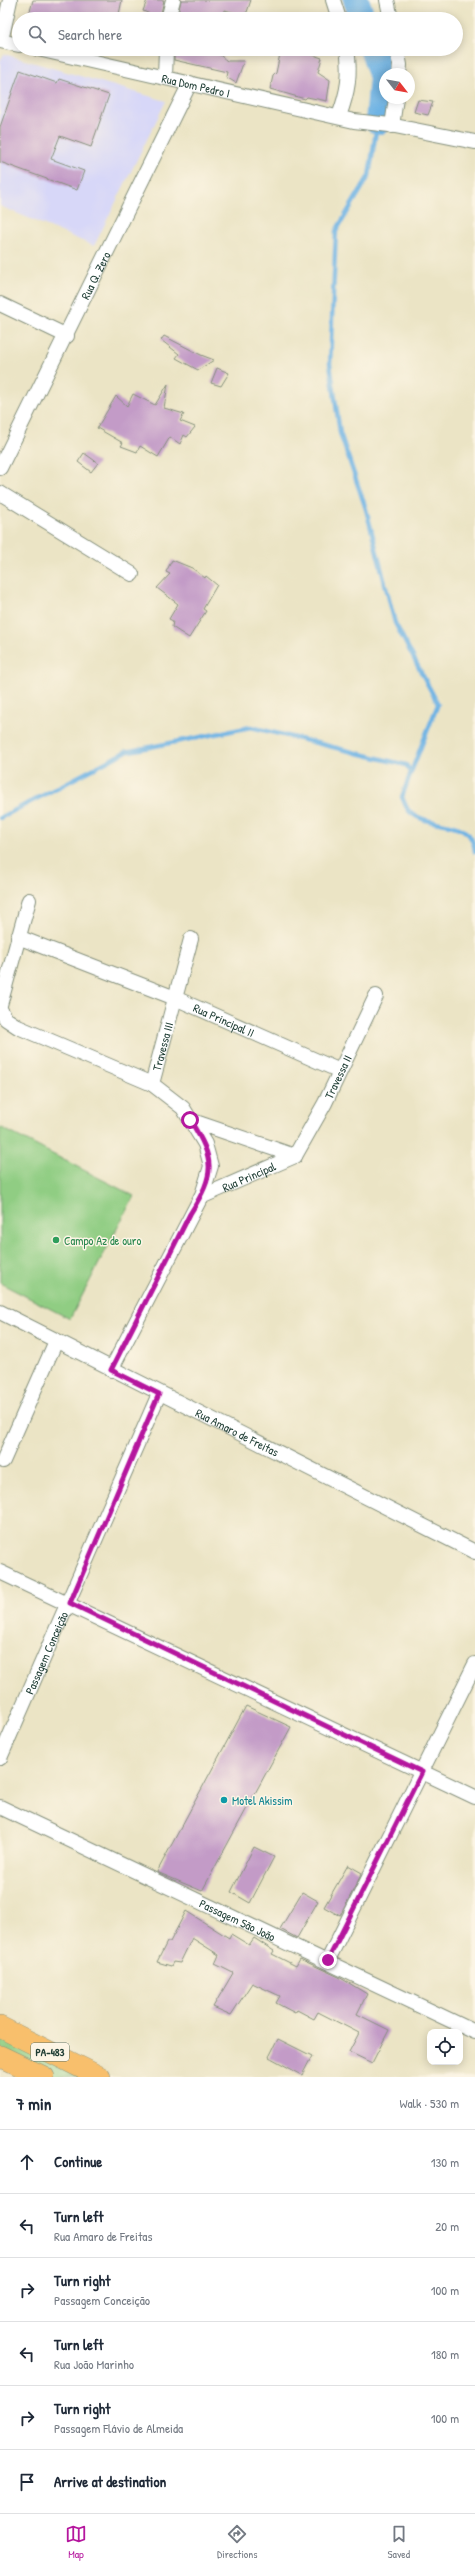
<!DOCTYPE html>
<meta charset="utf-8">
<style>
:root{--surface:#fff;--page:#f6f6f7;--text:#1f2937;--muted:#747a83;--line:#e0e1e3;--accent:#b5179e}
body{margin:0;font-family:"Patrick Hand",sans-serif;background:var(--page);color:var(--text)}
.controls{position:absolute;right:12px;bottom:12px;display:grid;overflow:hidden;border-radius:8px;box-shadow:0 2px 10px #0003}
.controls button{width:36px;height:36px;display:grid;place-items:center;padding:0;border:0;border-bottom:1px solid var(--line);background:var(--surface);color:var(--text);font:20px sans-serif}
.compass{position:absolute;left:379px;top:68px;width:36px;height:36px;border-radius:50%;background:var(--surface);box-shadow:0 2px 10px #0003;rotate:121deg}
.stop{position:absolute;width:12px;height:12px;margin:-9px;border:3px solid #b5179e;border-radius:50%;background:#fff}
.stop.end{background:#b5179e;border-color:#fff;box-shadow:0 1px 4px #0008}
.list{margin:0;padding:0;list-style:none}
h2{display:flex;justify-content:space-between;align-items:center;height:52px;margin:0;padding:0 16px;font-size:17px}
h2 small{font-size:13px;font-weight:400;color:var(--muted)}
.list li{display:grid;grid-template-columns:26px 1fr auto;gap:12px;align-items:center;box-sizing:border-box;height:64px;padding:0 16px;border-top:1px solid var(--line)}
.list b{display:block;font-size:15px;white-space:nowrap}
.list p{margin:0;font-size:13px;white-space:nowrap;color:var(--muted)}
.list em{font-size:13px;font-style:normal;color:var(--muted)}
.icon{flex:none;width:22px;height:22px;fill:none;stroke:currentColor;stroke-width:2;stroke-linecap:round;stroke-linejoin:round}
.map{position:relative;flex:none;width:475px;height:2077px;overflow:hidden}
.search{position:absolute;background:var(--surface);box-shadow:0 2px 10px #0003;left:12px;right:12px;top:12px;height:44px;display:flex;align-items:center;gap:10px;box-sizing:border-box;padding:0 14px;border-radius:22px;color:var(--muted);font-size:15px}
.sheet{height:436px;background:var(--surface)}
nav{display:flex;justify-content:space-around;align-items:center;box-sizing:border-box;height:56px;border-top:1px solid var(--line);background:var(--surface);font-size:11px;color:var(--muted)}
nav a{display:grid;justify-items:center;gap:2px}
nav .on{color:var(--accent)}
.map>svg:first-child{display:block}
.built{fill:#d7d7f8}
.green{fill:#90cd83;stroke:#58855c}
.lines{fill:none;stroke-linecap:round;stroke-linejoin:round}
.stream{stroke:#6eb3e4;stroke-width:4.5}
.river{stroke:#6eb3e4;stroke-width:26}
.building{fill:#c39bc7}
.minor-casing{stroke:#85907c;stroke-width:16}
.highway-casing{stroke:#85907c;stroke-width:22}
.minor{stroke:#fff;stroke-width:14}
.highway{stroke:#f8bf6c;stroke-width:21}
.route{stroke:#b5179e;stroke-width:5}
.leisure-dot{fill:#2e9e5b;stroke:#fcf5e5;stroke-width:1.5}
.culture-dot{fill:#0f9aa8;stroke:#fcf5e5;stroke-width:1.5}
.labels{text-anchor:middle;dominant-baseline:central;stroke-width:3;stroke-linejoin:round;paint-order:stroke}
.shield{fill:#fcf5e5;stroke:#617469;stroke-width:1}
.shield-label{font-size:11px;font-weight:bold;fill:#1f3d34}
.street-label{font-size:12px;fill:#1f3d34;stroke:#fcf5e5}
.leisure-label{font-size:12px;fill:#27864d;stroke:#fcf5e5;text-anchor:start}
.culture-label{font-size:12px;fill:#0d838f;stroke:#fcf5e5;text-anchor:start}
</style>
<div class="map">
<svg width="475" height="2077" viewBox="0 0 475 2077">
<rect width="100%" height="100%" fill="#fcf5e5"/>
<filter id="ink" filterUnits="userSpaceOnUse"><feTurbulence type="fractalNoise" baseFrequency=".025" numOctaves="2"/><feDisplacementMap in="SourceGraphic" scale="8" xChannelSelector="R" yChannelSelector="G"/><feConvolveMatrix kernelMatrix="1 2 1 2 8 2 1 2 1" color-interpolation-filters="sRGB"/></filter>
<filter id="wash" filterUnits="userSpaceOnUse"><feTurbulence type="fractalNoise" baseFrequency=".012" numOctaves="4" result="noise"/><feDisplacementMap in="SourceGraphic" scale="16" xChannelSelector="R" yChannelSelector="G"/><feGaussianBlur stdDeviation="0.9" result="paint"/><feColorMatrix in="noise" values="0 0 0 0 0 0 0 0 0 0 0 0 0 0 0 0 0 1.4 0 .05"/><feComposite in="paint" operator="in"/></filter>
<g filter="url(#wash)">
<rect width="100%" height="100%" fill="#ebe4c5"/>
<polygon class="built" points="4,54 166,101 94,246 0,206 0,61"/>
<g class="green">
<polygon points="0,1127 134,1196 70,1319 0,1283"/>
<polygon points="0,2025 103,2077 50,2077 0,2053"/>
</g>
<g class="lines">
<g class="stream">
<polyline points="377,125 369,176 336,231 330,364 340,433 366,509 395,623 438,704 411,772"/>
<path d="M0 818 125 752 251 727 406 765 411 772 402 797C404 801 406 808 409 811 430 831 472 814 475 852"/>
</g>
<g class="river">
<polyline points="356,0 363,19"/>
<polyline points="372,49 382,77 378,122"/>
</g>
</g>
<g id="blocks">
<g class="building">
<polygon points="33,0 122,0 118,19 46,19 29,15"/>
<polygon points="147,0 164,0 160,18 143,11"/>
<polygon points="181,0 251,0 247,12 242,15 225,10 224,19 177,19"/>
<polygon points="174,49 213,49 227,61 244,61 236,83 226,77 227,72 174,60"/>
<polygon points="281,49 296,49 322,58 318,72 330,80 327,101 307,97 305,99 270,89 273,76 276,73"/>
<polygon points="20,70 57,83 59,79 109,95 91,147 60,136 51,159 84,171 77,190 0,162 0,127"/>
<polygon points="418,100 433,102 428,115 414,112"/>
<polygon points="164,336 201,355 214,360 198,370 176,358 179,354 161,340"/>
<polygon points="217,368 229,373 221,386 211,383"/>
<polygon points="168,384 164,408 184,414 180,421 195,427 187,437 184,435 180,444 170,437 158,457 140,446 137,452 121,446 123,443 97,428 116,396 127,406 133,394 155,405"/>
<polygon points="84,453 98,463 91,472 78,462"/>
<polygon points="172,560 192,568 205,578 206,576 217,585 203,609 206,611 189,638 172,627 173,621 169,619 178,604 157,588 170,574 166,572"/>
<polygon points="246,1706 291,1727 202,1891 157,1872"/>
<polygon points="254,1847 274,1857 250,1903 231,1892"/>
<polygon points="348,1865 362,1873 340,1916 324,1907"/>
<polygon points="302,1892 318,1901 297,1938 280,1929"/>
<polygon points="186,1911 229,1938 231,1934 249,1945 254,1938 274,1951 272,1954 296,1966 300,1959 339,1977 367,1994 357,2014 389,2030 372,2063 349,2052 359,2033 318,2012 314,2019 297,2010 295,2013 276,2003 280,1996 252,1983 231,2015 213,2007 233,1973 215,1964 219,1955 192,1938 180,1963 173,1962 171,1966 157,1962 167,1942 170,1942"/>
<polygon points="278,2039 312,2056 302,2075 269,2057"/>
</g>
</g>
</g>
<g filter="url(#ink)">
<use href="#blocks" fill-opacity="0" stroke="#85907c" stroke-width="1"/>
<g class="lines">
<g class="minor-casing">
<g id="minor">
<polyline points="333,0 339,19"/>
<polyline points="387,0 391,19"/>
<polyline points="168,19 173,0"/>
<polyline points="0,41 19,45"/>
<polyline points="1,41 10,0"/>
<path id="s1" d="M38 49 354 121 390 125 475 142"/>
<polyline points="397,49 400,65 399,74"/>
<polyline points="165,77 166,49"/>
<path d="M339 116C348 92 351 74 347 49"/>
<polyline points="392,126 396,98"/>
<polyline points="0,304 67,336"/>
<path id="s2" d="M0 468 190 83"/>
<polyline points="0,493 132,574"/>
<path id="s3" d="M18 937 175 998 340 1071"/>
<polyline points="0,1005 29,900"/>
<polyline points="0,1009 6,1019 18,1027 152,1084 183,1108 205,1144 211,1166 202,1195 111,1370"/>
<path id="s4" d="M152 1084 191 939"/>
<polyline points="190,1120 295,1156"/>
<path id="s5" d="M295 1156 325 1103 376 996"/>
<path id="s6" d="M201 1197 295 1156"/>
<path id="s7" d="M0 1312 475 1552"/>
<polyline points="3,1461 56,1341"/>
<polyline points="0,1572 475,1797"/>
<path id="s8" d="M0 1758 159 1394"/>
<path id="s9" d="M0 1807 475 2032"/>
<polyline points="328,1960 475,1664"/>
</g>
</g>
<g class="highway-casing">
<g id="highway">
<polyline points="0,2027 100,2077"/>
<polyline points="0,2056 44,2077"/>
</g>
</g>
<use href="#minor" class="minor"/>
<use href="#highway" class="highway"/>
</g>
</g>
<g class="lines" filter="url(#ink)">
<path class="route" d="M190 1120C215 1160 216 1173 190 1214L111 1370 159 1394 70 1603 422 1772 328 1960"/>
</g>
<circle class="leisure-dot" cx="56" cy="1240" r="4"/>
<circle class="culture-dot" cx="224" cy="1800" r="4"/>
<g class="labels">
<rect class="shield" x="31" y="2043" width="38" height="18" rx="3"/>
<g class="shield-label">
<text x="50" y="2052">PA-483</text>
</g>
<g class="street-label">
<text stroke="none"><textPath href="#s1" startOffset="162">Rua Dom Pedro I</textPath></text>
<text stroke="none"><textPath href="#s2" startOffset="215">Rua Q. Zero</textPath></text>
<text stroke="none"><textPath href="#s3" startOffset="222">Rua Principal II</textPath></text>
<text stroke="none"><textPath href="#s4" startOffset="39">Travessa III</textPath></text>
<text stroke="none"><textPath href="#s5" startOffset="90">Travessa II</textPath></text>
<text stroke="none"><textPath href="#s6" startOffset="52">Rua Principal</textPath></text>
<text stroke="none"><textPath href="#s7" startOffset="266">Rua Amaro de Freitas</textPath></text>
<text stroke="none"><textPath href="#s8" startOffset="115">Passagem Conceição</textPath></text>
<text stroke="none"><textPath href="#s9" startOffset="263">Passagem São João</textPath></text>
</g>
<g class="leisure-label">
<text x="64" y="1240">Campo Az de ouro</text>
</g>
<g class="culture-label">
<text x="232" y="1800">Motel Akissim</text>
</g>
</g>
</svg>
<div class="controls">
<button><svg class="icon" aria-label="locate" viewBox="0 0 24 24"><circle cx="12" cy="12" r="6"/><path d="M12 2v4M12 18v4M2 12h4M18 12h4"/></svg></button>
</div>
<svg class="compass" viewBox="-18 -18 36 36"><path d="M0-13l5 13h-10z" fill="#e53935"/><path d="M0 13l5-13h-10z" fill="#747a83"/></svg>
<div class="stop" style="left:190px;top:1120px"></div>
<div class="stop end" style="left:328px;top:1960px"></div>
<div class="search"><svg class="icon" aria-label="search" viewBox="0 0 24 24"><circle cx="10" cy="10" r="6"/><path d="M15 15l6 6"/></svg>Search here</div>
</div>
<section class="sheet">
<h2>7 min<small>Walk · 530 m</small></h2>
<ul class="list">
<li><svg class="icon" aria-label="ahead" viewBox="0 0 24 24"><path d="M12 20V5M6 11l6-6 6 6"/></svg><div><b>Continue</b></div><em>130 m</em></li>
<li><svg class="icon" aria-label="left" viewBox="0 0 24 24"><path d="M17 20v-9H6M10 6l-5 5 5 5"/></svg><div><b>Turn left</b><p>Rua Amaro de Freitas</p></div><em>20 m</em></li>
<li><svg class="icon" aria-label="right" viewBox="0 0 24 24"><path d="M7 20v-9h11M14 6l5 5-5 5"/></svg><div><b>Turn right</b><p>Passagem Conceição</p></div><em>100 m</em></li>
<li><svg class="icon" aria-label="left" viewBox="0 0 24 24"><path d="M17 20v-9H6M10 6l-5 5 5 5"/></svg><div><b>Turn left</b><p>Rua João Marinho</p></div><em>180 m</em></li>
<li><svg class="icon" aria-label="right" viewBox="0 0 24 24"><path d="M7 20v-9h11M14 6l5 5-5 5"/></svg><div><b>Turn right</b><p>Passagem Flávio de Almeida</p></div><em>100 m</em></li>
<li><svg class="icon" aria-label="arrive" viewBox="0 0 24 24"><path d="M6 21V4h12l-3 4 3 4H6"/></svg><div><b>Arrive at destination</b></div></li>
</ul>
</section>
<nav>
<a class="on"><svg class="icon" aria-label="map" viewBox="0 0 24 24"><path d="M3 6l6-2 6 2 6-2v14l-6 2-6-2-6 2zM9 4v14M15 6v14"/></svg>Map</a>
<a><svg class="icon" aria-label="directions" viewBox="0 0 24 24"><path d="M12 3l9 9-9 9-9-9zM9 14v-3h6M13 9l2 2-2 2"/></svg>Directions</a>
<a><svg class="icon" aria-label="saved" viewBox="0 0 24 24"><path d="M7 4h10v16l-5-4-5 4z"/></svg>Saved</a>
</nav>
